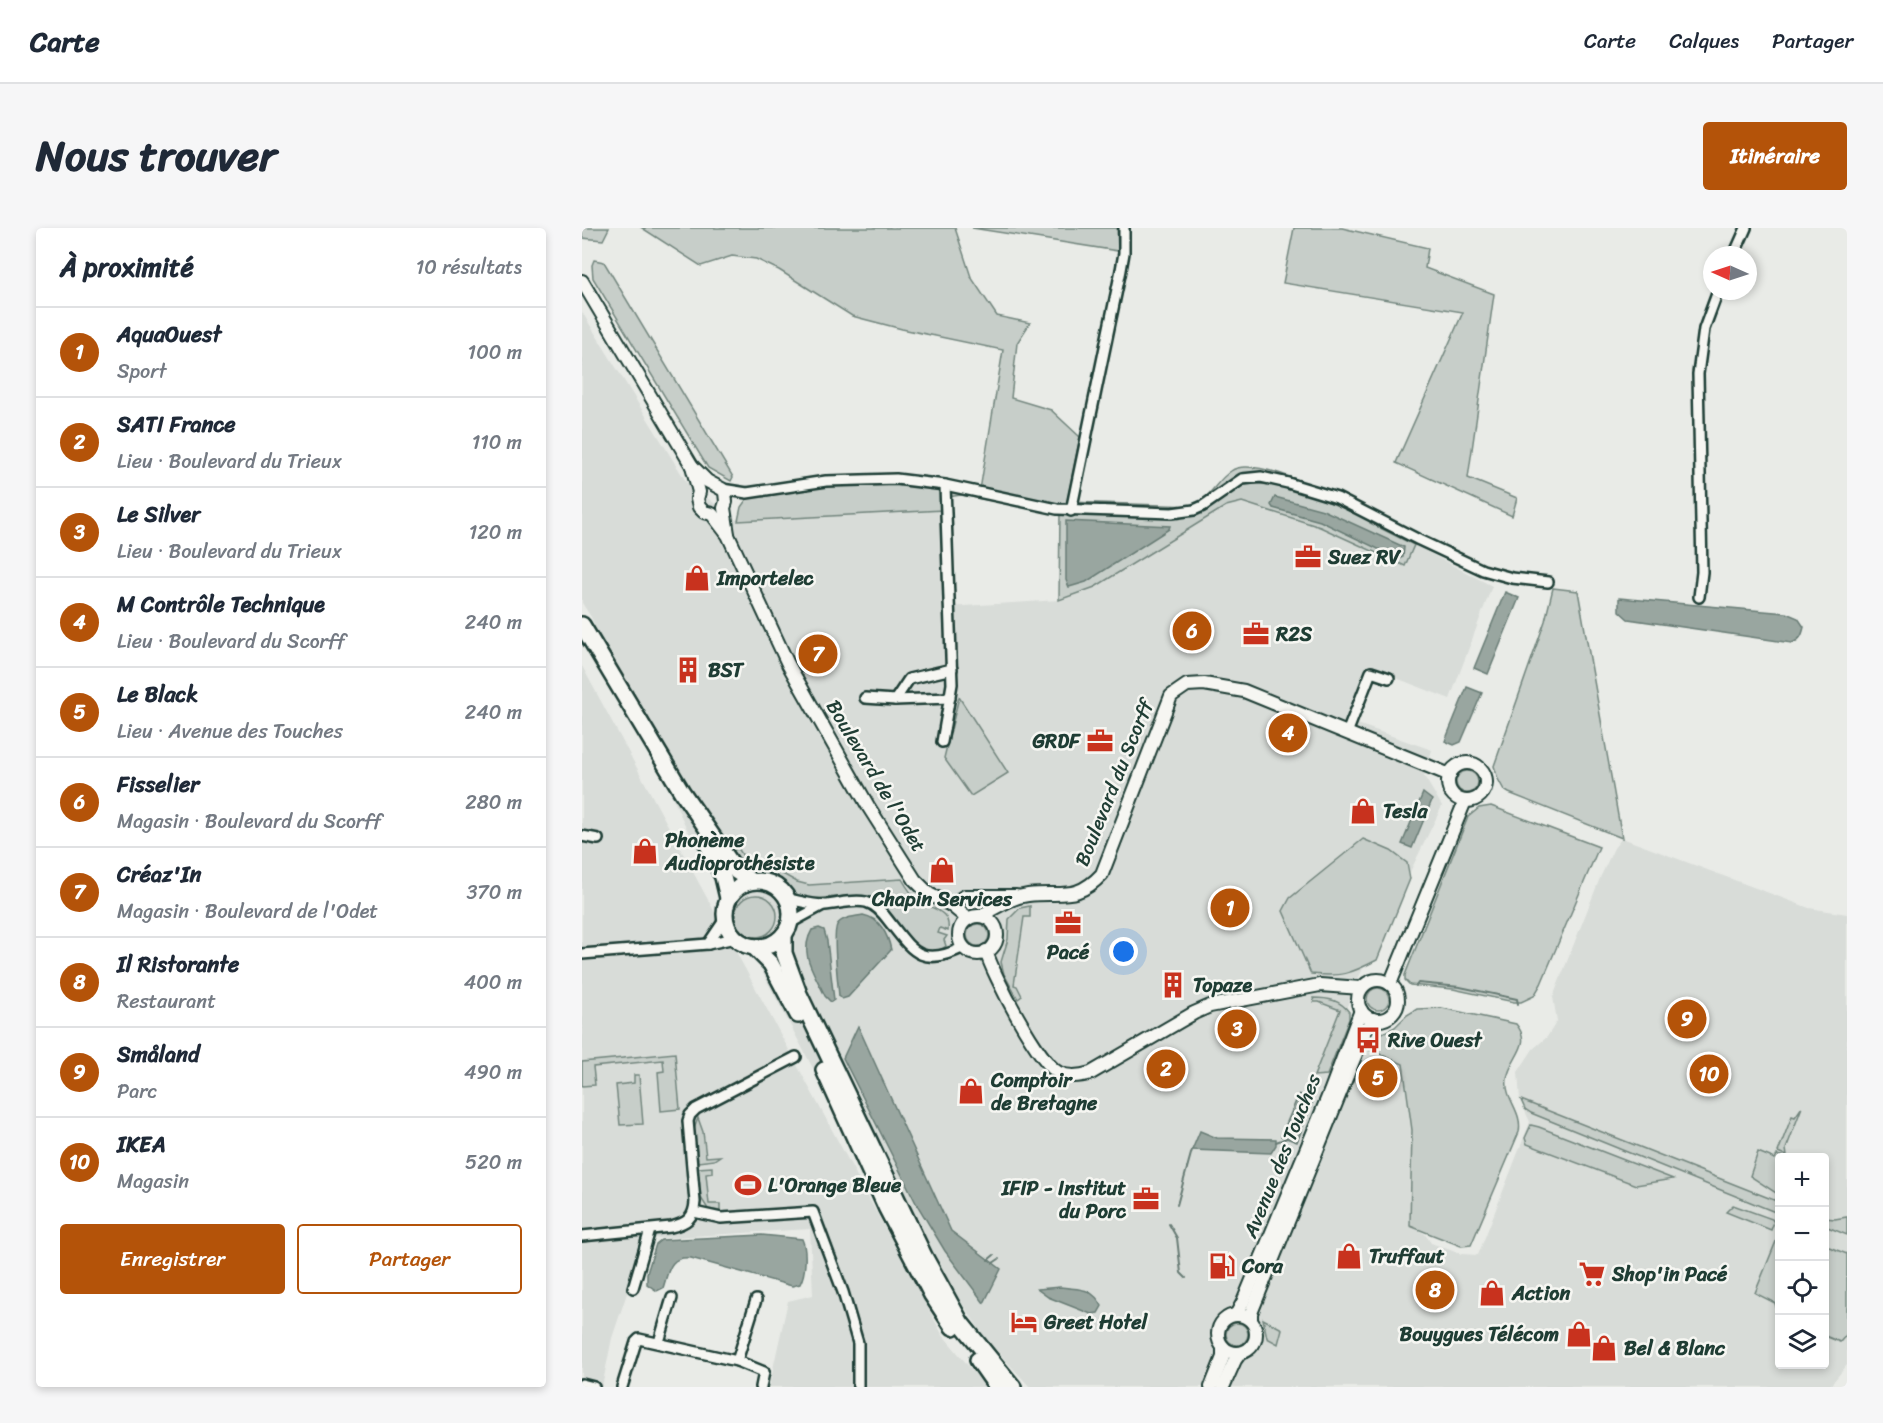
<!DOCTYPE html>
<html lang="fr">
<meta charset="utf-8">
<style>
:root{--surface:#fff;--page:#f6f6f7;--text:#1f2937;--muted:#747a83;--line:#e0e1e3;--accent:#b45309}
body{margin:0;font-family:Sriracha,sans-serif;background:var(--page);color:var(--text)}
.controls{position:absolute;right:18px;bottom:18px;display:grid;overflow:hidden;border-radius:6px;box-shadow:0 3px 9px #0003}
.controls button{width:54px;height:54px;display:grid;place-items:center;padding:0;border:0;border-bottom:2px solid var(--line);background:var(--surface);color:var(--text);font:30px sans-serif}
.compass{position:absolute;left:1121px;top:18px;width:54px;height:54px;border-radius:50%;background:var(--surface);box-shadow:0 3px 9px #0003;rotate:273deg}
.you{position:absolute;left:542px;top:724px;width:21px;height:21px;margin:-15px;border:4px solid #fff;border-radius:50%;background:#1a73e8;box-shadow:0 0 0 9px #1a73e833}
.badge{display:grid;place-items:center;width:39px;height:39px;border-radius:50%;background:var(--accent);color:#fff;font-size:20px;font-weight:700}
.pin{position:absolute;translate:-50% -50%;border:3px solid #fff;box-shadow:0 2px 6px #0006}
.list{margin:0;padding:0;list-style:none}
h2{display:flex;justify-content:space-between;align-items:center;height:78px;margin:0;padding:0 24px;font-size:26px}
h2 small{font-size:20px;font-weight:400;color:var(--muted)}
.list li{display:grid;grid-template-columns:39px 1fr auto;gap:18px;align-items:center;box-sizing:border-box;height:90px;padding:0 24px;border-top:2px solid var(--line)}
.list b{display:block;font-size:22px;white-space:nowrap}
.list p{margin:0;font-size:20px;white-space:nowrap;color:var(--muted)}
.list em{font-size:20px;font-style:normal;color:var(--muted)}
.actions{display:flex;gap:12px;padding:18px 24px}
.actions a{flex:1;padding:14px 0;border:2px solid var(--accent);border-radius:6px;text-align:center;font-size:21px;color:var(--accent)}
.actions .main{background:var(--accent);color:#fff}
.icon{flex:none;width:33px;height:33px;fill:none;stroke:currentColor;stroke-width:2;stroke-linecap:round;stroke-linejoin:round}
.map{position:relative;flex:none;width:1265px;height:1159px;overflow:hidden;border-radius:6px}
header{display:flex;align-items:center;gap:36px;box-sizing:border-box;height:84px;padding:0 30px;background:var(--surface);border-bottom:2px solid var(--line)}
header strong{font-size:28px}
nav{display:flex;gap:33px;margin-inline-start:auto;font-size:21px}
.intro{display:flex;align-items:center;justify-content:space-between;box-sizing:border-box;height:144px;padding:0 36px}
h1{margin:0;font-size:42px}
.button{padding:15px 27px;border-radius:6px;background:var(--accent);color:#fff;font-size:21px;font-weight:700}
main{display:flex;gap:36px;padding:0 36px}
aside{flex:1;background:var(--surface);border-radius:6px;box-shadow:0 3px 9px #0003}
.map>svg:first-child{display:block}
.built{fill:#d8dcd8;fill-rule:evenodd}
.green{fill:#c7cec9;stroke:#73867e;stroke-width:1.5}
.water{fill:#99a6a0;stroke:#687c75;stroke-width:1.5}
.lines{fill:none;stroke-linecap:round;stroke-linejoin:round}
.stream{stroke:#687c75;stroke-width:2}
.minor-casing{stroke:#1f3d34;stroke-width:14}
.tertiary-casing{stroke:#1f3d34;stroke-width:16}
.primary-casing{stroke:#1f3d34;stroke-width:20}
.minor{stroke:#f6f6f2;stroke-width:9}
.tertiary{stroke:#f6f6f2;stroke-width:12}
.primary{stroke:#f6f6f2;stroke-width:15}
.labels{text-anchor:middle;dominant-baseline:central;stroke-width:5;stroke-linejoin:round;paint-order:stroke}
.poi-label{font-size:20px;font-weight:bold;fill:#1f3d34;stroke:#f6f6f2;text-anchor:start}
.street-label{font-size:20px;fill:#1f3d34;stroke:#f6f6f2}
</style>
<header>
<strong>Carte</strong>
<nav><a>Carte</a><a>Calques</a><a>Partager</a></nav>
</header>
<div class="intro"><h1>Nous trouver</h1><a class="button">Itinéraire</a></div>
<main>
<aside>
<h2>À proximité<small>10 résultats</small></h2>
<ul class="list">
<li><span class="badge">1</span><div><b>AquaOuest</b><p>Sport</p></div><em>100 m</em></li>
<li><span class="badge">2</span><div><b>SATI France</b><p>Lieu · Boulevard du Trieux</p></div><em>110 m</em></li>
<li><span class="badge">3</span><div><b>Le Silver</b><p>Lieu · Boulevard du Trieux</p></div><em>120 m</em></li>
<li><span class="badge">4</span><div><b>M Contrôle Technique</b><p>Lieu · Boulevard du Scorff</p></div><em>240 m</em></li>
<li><span class="badge">5</span><div><b>Le Black</b><p>Lieu · Avenue des Touches</p></div><em>240 m</em></li>
<li><span class="badge">6</span><div><b>Fisselier</b><p>Magasin · Boulevard du Scorff</p></div><em>280 m</em></li>
<li><span class="badge">7</span><div><b>Créaz'In</b><p>Magasin · Boulevard de l'Odet</p></div><em>370 m</em></li>
<li><span class="badge">8</span><div><b>Il Ristorante</b><p>Restaurant</p></div><em>400 m</em></li>
<li><span class="badge">9</span><div><b>Småland</b><p>Parc</p></div><em>490 m</em></li>
<li><span class="badge">10</span><div><b>IKEA</b><p>Magasin</p></div><em>520 m</em></li>
</ul>
<div class="actions"><a class="main">Enregistrer</a><a>Partager</a></div>
</aside>
<div class="map">
<svg width="1265" height="1159" viewBox="0 0 1265 1159">
<rect width="100%" height="100%" fill="#e9ebe7"/>
<filter id="ink" filterUnits="userSpaceOnUse"><feTurbulence type="fractalNoise" baseFrequency=".0167" numOctaves="2"/><feDisplacementMap in="SourceGraphic" scale="12" xChannelSelector="R" yChannelSelector="G"/><feConvolveMatrix kernelMatrix="1 2 1 2 8 2 1 2 1" color-interpolation-filters="sRGB"/></filter>
<g filter="url(#ink)">
<g class="built">
<path d="M0 84 105 255 156 293 361 282 365 379 477 372 644 278 660 274 738 299 822 338 832 317 910 358 868 471 786 439 764 492 850 522 842 548 860 578 777 749 753 808 821 835 830 902 828 997 843 1006 849 1015 879 1026 896 1027 948 894 938 872 936 844 951 821 965 809 975 793 971 769 1018 650 1032 620 1040 610 1227 680 1265 686V1137L1247 1159H448L404 1111 351 1032 285 943 103 597 9 389 0 375ZM1198 930H1242V1136H1198Z"/>
<polygon points="0,438 360,1106 404,1159 187,1159 206,1073 231,1067 228,1001 63,1011 30,1110 20,1159 0,1159"/>
</g>
<g class="green">
<polygon points="0,0 27,0 21,12 0,10"/>
<path d="M60 0H373L389 49 415 88 448 95 435 115 429 170 469 182 498 209 485 274 612 278C629 269 634 253 649 243 673 225 766 274 793 286L788 295 832 317 823 338 738 299 660 274 644 278 513 359 477 372 478 286 379 267 359 270 361 282 156 293 159 279 167 268 277 255 398 262 421 122 320 101 270 88 197 42 174 31 150 28 119 38Z"/>
<polygon points="390,0 535,0 536,23"/>
<polygon points="712,0 760,0 846,20 843,40 912,66 886,250 935,270 930,288 814,235 881,84 701,55"/>
<polygon points="12,32 22,34 151,249 149,253 126,240 11,50 10,37"/>
<polygon points="971,360 996,363 1040,610 927,565 922,562 916,551 912,538 963,393"/>
<polygon points="377,469 426,545 389,568 362,530"/>
<circle cx="885" cy="554" r="11"/>
<polygon points="909,578 1017,619 959,756 952,768 939,774 932,774 871,761 828,757 823,752 823,747 886,589 897,580"/>
<path d="M781 611 809 623 825 635 828 651 795 732C768 746 760 749 729 746L701 683 708 670Z"/>
<path d="M156 620 166 636 192 641 215 654 227 657 320 651C324 658 329 666 335 671 347 682 369 680 366 703L358 700 356 705 365 708 362 712 364 718C334 743 316 685 296 672 279 661 239 675 214 669L204 657 195 652 166 643 150 623Z"/>
<circle cx="174" cy="688" r="21"/>
<polygon points="448,678 448,689 442,689 432,757 435,758 440,768 436,771 422,746 419,734 426,711 427,691 438,680"/>
<circle cx="396" cy="707" r="11"/>
<circle cx="796" cy="771" r="11"/>
<path d="M731 770C747 770 758 772 767 784V791L745 847 732 848 758 782 737 774H732Z"/>
<path d="M860 780 934 796C952 817 928 829 925 851 922 871 941 883 937 904L889 1017 879 1018 828 998 830 902 821 836 786 821 790 810 813 799 825 787 835 781Z"/>
<polygon points="93,825 98,881 79,883 76,844 82,843 81,832 11,839 13,857 0,858 0,834"/>
<polygon points="52,847 57,847 61,896 38,897 34,857 52,855"/>
<polygon points="939,872 1197,974 1193,984 949,885 943,881"/>
<polygon points="1220,879 1204,921 1205,928 1196,924 1210,888 1213,889"/>
<polygon points="116,890 121,904 124,929 138,928 132,932 116,934 112,901"/>
<polygon points="949,897 957,899 1091,951 1054,957 945,916 943,910"/>
<polygon points="1176,924 1193,931 1195,927 1202,929 1198,930 1197,967 1168,948"/>
<polygon points="130,939 130,945 124,946 127,976 138,976 138,983 126,981 119,970 116,940"/>
<polygon points="1151,977 1190,991 1192,994 1189,1002 1144,984"/>
<polygon points="1265,989 1265,1007 1243,998 1243,990 1253,991"/>
<polygon points="1197,1006 1198,1090 1197,1090 1193,1075 1173,1065"/>
<polygon points="1242,1017 1265,1026 1265,1106 1258,1114 1243,1108"/>
<polygon points="681,1091 700,1101 696,1116 685,1110"/>
<circle cx="655" cy="1106" r="11"/>
</g>
<g class="water">
<polygon points="693,269 741,282 822,319 821,329 817,331 738,293 691,280 689,277"/>
<polygon points="484,293 588,298 587,301 504,354 487,359 484,352"/>
<polygon points="923,364 937,370 906,446 892,440"/>
<path d="M1037 370 1204 385 1216 390 1222 399C1220 408 1218 412 1210 415L1046 391 1037 383Z"/>
<polygon points="885,459 900,465 879,514 872,517 863,513"/>
<polygon points="841,565 850,572 830,620 820,616"/>
<path d="M281 687C298 690 306 707 309 722L266 769 260 771 257 768C256 754 250 707 255 697 260 689 272 689 281 687Z"/>
<path d="M237 700 242 702 245 713 252 772 249 774 243 768C233 745 216 726 230 702Z"/>
<polygon points="276,798 369,1003 419,1041 402,1075 363,1023 334,975 261,830"/>
<polygon points="717,866 731,873 715,914 699,908"/>
<polygon points="618,903 635,910 694,911 694,917 689,925 610,922"/>
<path d="M180 1007 220 1011C225 1022 224 1045 218 1056L210 1058 109 1030C87 1028 87 1042 81 1060L75 1063 65 1056V1045L74 1016 79 1012Z"/>
<path d="M478 1059C498 1062 509 1058 520 1078L516 1085 509 1086 466 1069 455 1061Z"/>
</g>
<g class="lines">
<g class="stream">
<path d="M656 258C694 249 737 270 771 284"/>
<polyline points="780,288 815,306"/>
<polyline points="810,735 870,588"/>
<polyline points="834,758 836,755 878,759 935,771 936,776"/>
<polyline points="694,914 705,910"/>
<polyline points="595,977 610,922"/>
<polyline points="587,996 595,1010 599,1045 604,1050"/>
<polyline points="406,1032 412,1027"/>
<polyline points="411,1035 417,1031"/>
</g>
<g class="minor-casing">
<g id="minor">
<polyline points="1152,27 1164,0"/>
<polyline points="140,261 165,265 244,253 314,251 363,257 475,281 590,285 612,282 621,278 660,251 679,249 706,255 755,270 837,312 901,342 930,350 966,354"/>
<polyline points="489,283 539,42 542,25 542,0"/>
<polyline points="1117,369 1120,344 1116,146 1122,101 1136,63"/>
<polyline points="283,470 313,472 368,470"/>
<polyline points="313,472 327,451 370,441"/>
<polyline points="765,505 789,444 807,450"/>
<polyline points="360,514 370,456 363,257"/>
<polyline points="0,608 16,611"/>
<path d="M206 671C217 673 231 677 243 677 257 676 270 671 284 674 294 677 300 684 306 692 331 724 339 740 382 719"/>
<polyline points="208,695 241,677"/>
<polyline points="126,716 143,691"/>
<polyline points="0,726 126,716 153,710"/>
<polyline points="112,984 139,990 231,984 261,1064 276,1115 276,1159"/>
<path d="M0 1008 89 999C105 995 112 990 113 974L106 893 108 887 114 881 214 829"/>
<polyline points="51,1060 68,1002"/>
<polyline points="77,1114 90,1070"/>
<polyline points="155,1133 174,1072"/>
<polyline points="0,1156 12,1159"/>
<polyline points="40,1159 54,1114 57,1111 155,1133 182,1144 179,1159"/>
</g>
</g>
<g class="tertiary-casing">
<g id="tertiary">
<polyline points="0,53 110,238 125,253 140,261 143,264 144,274 142,280 146,306"/>
<polyline points="110,238 117,264 115,271 117,279 122,284 130,286 146,307 206,436 286,578 333,652 347,666 369,677 386,691"/>
<circle cx="885" cy="554" r="19"/>
<polyline points="369,677 383,668 434,668"/>
<path d="M398 688C413 680 429 669 446 667 479 663 494 674 520 646L589 468 605 457 622 456 662 463 868 547"/>
<circle cx="396" cy="707" r="19"/>
<path d="M404 723C411 747 457 835 477 845 488 850 499 848 509 845L612 785 628 778 738 757 779 760"/>
<circle cx="796" cy="772" r="20"/>
<polyline points="808,756 883,573"/>
<circle cx="655" cy="1106" r="19"/>
<polyline points="654,1087 661,1074 748,864 779,782"/>
<polyline points="669,1092 669,1085 784,801 791,791"/>
<polyline points="629,1159 641,1129 641,1119"/>
<polyline points="641,1159 653,1132 658,1125"/>
</g>
</g>
<g class="primary-casing">
<g id="primary">
<polyline points="0,397 100,564 155,644 169,653"/>
<polyline points="125,615 141,649 146,670"/>
<circle cx="176" cy="686" r="33"/>
<polyline points="202,707 202,725 217,766 342,1028 363,1066 379,1095 431,1159"/>
<polyline points="172,719 189,736 216,787"/>
<polyline points="242,842 304,979 350,1067 371,1099"/>
<polyline points="396,1132 415,1159"/>
</g>
</g>
<use href="#minor" class="minor"/>
<use href="#tertiary" class="tertiary"/>
<use href="#primary" class="primary"/>
</g>
</g>
<defs>
<g id="office-bare" transform="scale(2.07)"><path d="M-6-3h4V-5.5h4V-3h4V5H-6ZM-1-4.5V-3h2v-1.5ZM-6 0V1H6V0Z" fill="#c8321e" stroke="#f6f6f2" stroke-width="2.5" paint-order="stroke"/></g>
<g id="shop-bare" transform="scale(2.07)"><path d="M-5-2.5h2.3a2.7 3.5 0 0 1 5.4 0H5L5.5 6h-11ZM-1.5-2.5h3a1.5 2.3 0 0 0-3 0Z" fill="#c8321e" stroke="#f6f6f2" stroke-width="2.5" paint-order="stroke"/></g>
<g id="building-bare" transform="scale(2.07)"><path d="M-4-6H4V6H1V3H-1V6H-4ZM-2.5-4.3h1.7v1.8h-1.7ZM.8-4.3h1.7v1.8H.8ZM-2.5-1h1.7V.8h-1.7ZM.8-1h1.7V.8H.8Z" fill="#c8321e" stroke="#f6f6f2" stroke-width="2.5" paint-order="stroke"/></g>
<g id="bus-bare" transform="scale(2.07)"><path d="M-5-6H5V4H4V6H2V4H-2V6H-4V4H-5ZM-3.5-4V0h7V-4ZM-3.5 1.2v1.5H-2V1.2ZM2 1.2v1.5H3.5V1.2Z" fill="#c8321e" stroke="#f6f6f2" stroke-width="2.5" paint-order="stroke"/></g>
<g id="stadium-bare" transform="scale(2.07)"><path d="M0-5a6.5 5 0 1 0 0 10a6.5 5 0 1 0 0-10ZM-3.5-1.8h7v3.6h-7Z" fill="#c8321e" stroke="#f6f6f2" stroke-width="2.5" paint-order="stroke"/></g>
<g id="fuel-bare" transform="scale(2.07)"><path d="M-5.5-6h7V0h2V4h1.3V-2.5L3-4.5l.8-.8L6-3V5H2.5V1h-1V6h-7ZM-4.2-4.7v3.2H.2V-4.7Z" fill="#c8321e" stroke="#f6f6f2" stroke-width="2.5" paint-order="stroke"/></g>
<g id="supermarket-bare" transform="scale(2.07)"><path d="M-6-5.5h2.5l.6 2H6L4.5 2H-2.5L-4.4-4H-6ZM-1.5 3.2a1.3 1.3 0 1 0 .1 0ZM3 3.2a1.3 1.3 0 1 0 .1 0Z" fill="#c8321e" stroke="#f6f6f2" stroke-width="2.5" paint-order="stroke"/></g>
<g id="hotel-bare" transform="scale(2.07)"><path d="M-6-4.5h1.5V1H6V5H4.5V3h-9V5H-6ZM-4 0a1.8 1.8 0 1 1 3.6 0ZM.5 0V-2.5h3Q6-2.5 6 0Z" fill="#c8321e" stroke="#f6f6f2" stroke-width="2.5" paint-order="stroke"/></g>
</defs>
<g fill-rule="evenodd">
<use href="#office-bare" x="726" y="329"/>
<use href="#shop-bare" x="115" y="350"/>
<use href="#office-bare" x="674" y="406"/>
<use href="#building-bare" x="106" y="442"/>
<use href="#office-bare" x="518" y="513"/>
<use href="#shop-bare" x="781" y="583"/>
<use href="#shop-bare" x="63" y="623"/>
<use href="#shop-bare" x="360" y="642"/>
<use href="#office-bare" x="486" y="695"/>
<use href="#building-bare" x="591" y="757"/>
<use href="#bus-bare" x="786" y="812"/>
<use href="#shop-bare" x="389" y="863"/>
<use href="#stadium-bare" x="166" y="957"/>
<use href="#office-bare" x="564" y="971"/>
<use href="#shop-bare" x="767" y="1028"/>
<use href="#fuel-bare" x="640" y="1038"/>
<use href="#supermarket-bare" x="1010" y="1046"/>
<use href="#shop-bare" x="910" y="1065"/>
<use href="#hotel-bare" x="442" y="1094"/>
<use href="#shop-bare" x="997" y="1106"/>
<use href="#shop-bare" x="1022" y="1120"/>
</g>
<g class="labels">
<g class="poi-label">
<text x="746" y="329">Suez RV</text>
<text x="135" y="350">Importelec</text>
<text x="694" y="406">R2S</text>
<text x="126" y="442">BST</text>
<text x="498" y="513" text-anchor="end">GRDF</text>
<text x="801" y="583">Tesla</text>
<text x="83" y="612">Phonème<tspan x="83" dy="23">Audioprothésiste</tspan></text>
<text x="360" y="671" text-anchor="middle">Chapin Services</text>
<text x="486" y="724" text-anchor="middle">Pacé</text>
<text x="611" y="757">Topaze</text>
<text x="806" y="812">Rive Ouest</text>
<text x="409" y="852">Comptoir<tspan x="409" dy="23">de Bretagne</tspan></text>
<text x="186" y="957">L'Orange Bleue</text>
<text x="544" y="960" text-anchor="end">IFIP - Institut<tspan x="544" dy="23">du Porc</tspan></text>
<text x="787" y="1028">Truffaut</text>
<text x="660" y="1038">Cora</text>
<text x="1030" y="1046">Shop'in Pacé</text>
<text x="930" y="1065">Action</text>
<text x="462" y="1094">Greet Hotel</text>
<text x="977" y="1106" text-anchor="end">Bouygues Télécom</text>
<text x="1042" y="1120">Bel &amp; Blanc</text>
</g>
<g class="street-label">
<text transform="translate(294 548) rotate(59)">Boulevard de l'Odet</text>
<text transform="translate(532 555) rotate(-68)">Boulevard du Scorff</text>
<text transform="translate(700 928) rotate(-68)">Avenue des Touches</text>
</g>
</g>
</svg>
<div class="controls">
<button>+</button>
<button>−</button>
<button><svg class="icon" aria-label="locate" viewBox="0 0 24 24"><circle cx="12" cy="12" r="6"/><path d="M12 2v4M12 18v4M2 12h4M18 12h4"/></svg></button>
<button><svg class="icon" aria-label="layers" viewBox="0 0 24 24"><path d="M12 4l9 5-9 5-9-5zM3 14l9 5 9-5"/></svg></button>
</div>
<svg class="compass" viewBox="-18 -18 36 36"><path d="M0-13l5 13h-10z" fill="#e53935"/><path d="M0 13l5-13h-10z" fill="#747a83"/></svg>
<div class="you"></div>
<div class="pin badge" style="left:648px;top:680px">1</div>
<div class="pin badge" style="left:584px;top:841px">2</div>
<div class="pin badge" style="left:655px;top:801px">3</div>
<div class="pin badge" style="left:706px;top:505px">4</div>
<div class="pin badge" style="left:796px;top:850px">5</div>
<div class="pin badge" style="left:610px;top:403px">6</div>
<div class="pin badge" style="left:236px;top:426px">7</div>
<div class="pin badge" style="left:853px;top:1062px">8</div>
<div class="pin badge" style="left:1105px;top:791px">9</div>
<div class="pin badge" style="left:1127px;top:846px">10</div>
</div>
</main>
